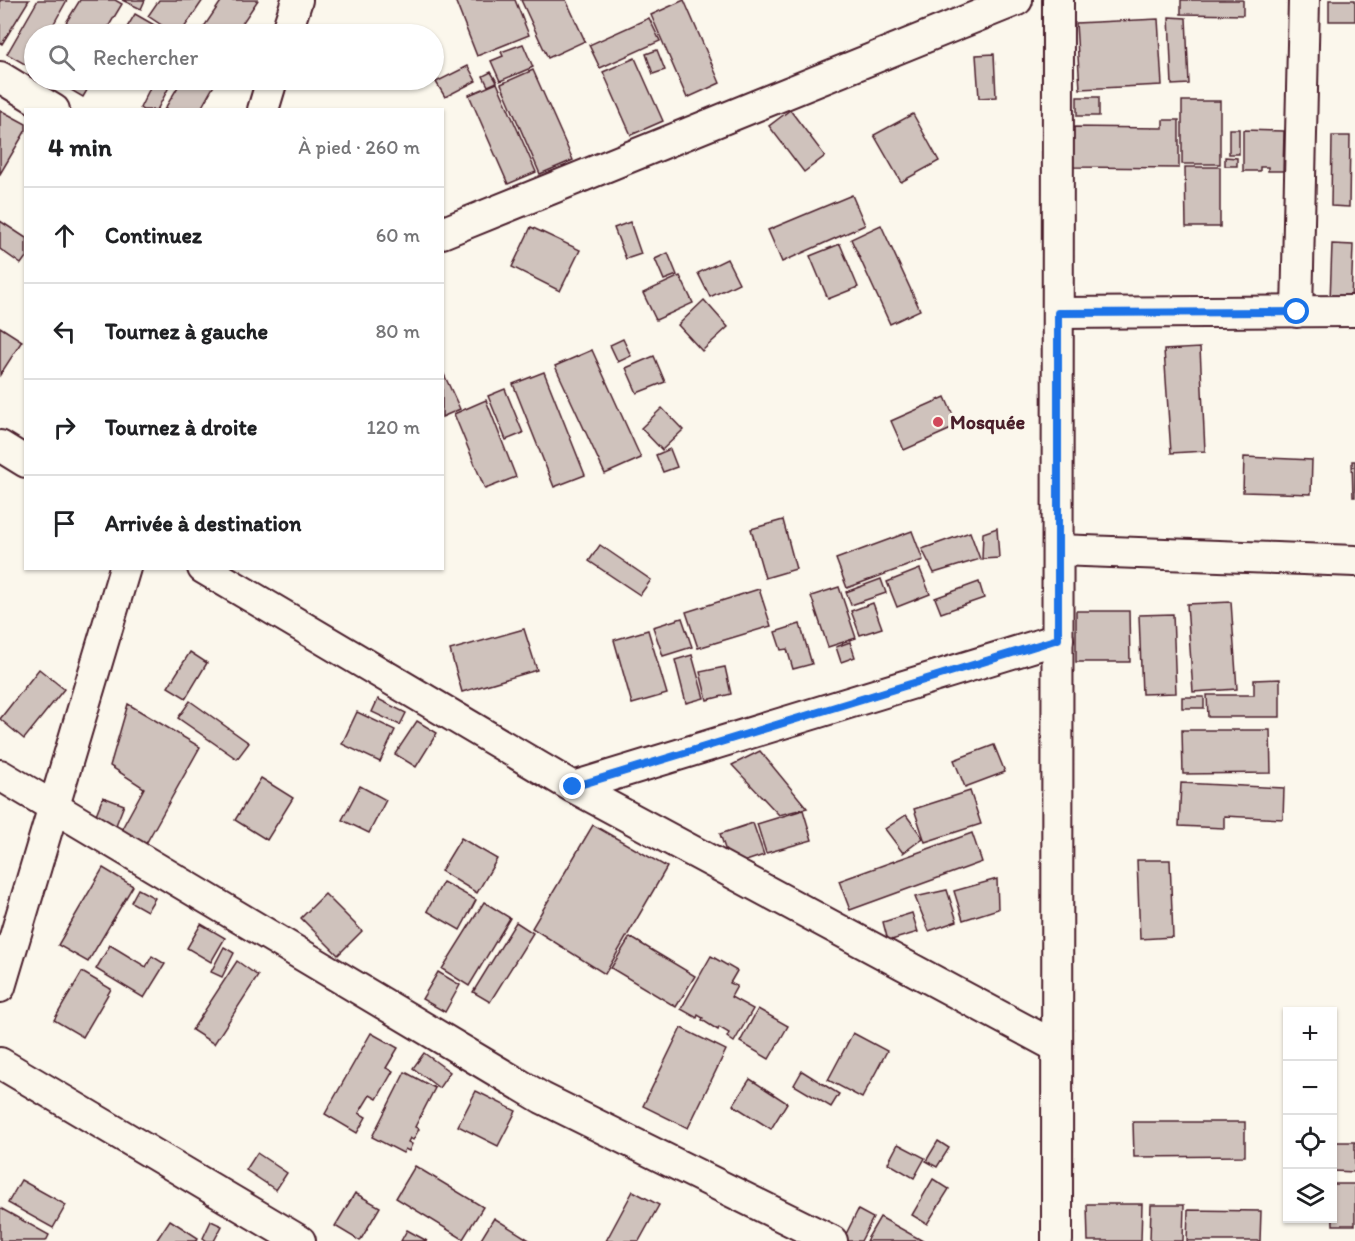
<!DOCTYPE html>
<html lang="fr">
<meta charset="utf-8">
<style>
:root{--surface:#fff;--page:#f2f2f2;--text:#202124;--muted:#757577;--line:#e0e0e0}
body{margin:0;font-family:Itim,sans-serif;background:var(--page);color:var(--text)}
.controls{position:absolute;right:18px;bottom:18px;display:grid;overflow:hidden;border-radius:0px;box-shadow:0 2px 4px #0004}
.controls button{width:54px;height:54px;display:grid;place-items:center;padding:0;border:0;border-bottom:2px solid var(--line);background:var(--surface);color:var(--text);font:30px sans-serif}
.stop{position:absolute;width:18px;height:18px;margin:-14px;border:4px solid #1a73e8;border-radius:50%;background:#fff}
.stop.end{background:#1a73e8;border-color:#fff;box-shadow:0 2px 6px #0008}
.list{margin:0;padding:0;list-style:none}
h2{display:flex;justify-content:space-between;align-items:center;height:78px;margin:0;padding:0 24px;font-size:26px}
h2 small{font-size:20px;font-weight:400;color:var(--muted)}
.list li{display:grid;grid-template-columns:39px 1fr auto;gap:18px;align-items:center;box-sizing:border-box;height:96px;padding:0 24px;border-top:2px solid var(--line)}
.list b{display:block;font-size:22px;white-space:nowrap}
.list em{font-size:20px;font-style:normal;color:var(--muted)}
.icon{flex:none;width:33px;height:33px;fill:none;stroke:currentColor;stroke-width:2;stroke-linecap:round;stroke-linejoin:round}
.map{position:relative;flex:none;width:1355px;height:1241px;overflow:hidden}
.search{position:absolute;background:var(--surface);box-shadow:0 2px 4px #0004;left:24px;top:24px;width:420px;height:66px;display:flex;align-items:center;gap:15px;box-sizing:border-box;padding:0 21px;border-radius:33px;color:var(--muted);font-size:22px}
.panel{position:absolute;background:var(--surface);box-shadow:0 2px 4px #0004;left:24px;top:108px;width:420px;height:462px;border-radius:0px}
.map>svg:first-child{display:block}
.building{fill:#cfc2bc;stroke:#4a1f2b;stroke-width:1.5}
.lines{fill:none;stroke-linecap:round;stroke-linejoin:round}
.minor-casing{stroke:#4a1f2b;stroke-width:34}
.minor{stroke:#fbf7ec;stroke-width:30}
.route{stroke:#1a73e8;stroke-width:8}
.poi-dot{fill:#d1495b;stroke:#fbf7ec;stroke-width:2}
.labels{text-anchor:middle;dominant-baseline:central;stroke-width:6;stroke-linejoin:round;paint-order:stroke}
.poi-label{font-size:20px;font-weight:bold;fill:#4a1f2b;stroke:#fbf7ec;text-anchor:start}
</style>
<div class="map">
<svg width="1355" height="1241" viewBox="0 0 1355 1241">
<rect width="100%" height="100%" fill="#fbf7ec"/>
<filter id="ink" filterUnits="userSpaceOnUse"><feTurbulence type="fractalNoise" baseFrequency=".0167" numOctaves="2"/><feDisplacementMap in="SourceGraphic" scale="12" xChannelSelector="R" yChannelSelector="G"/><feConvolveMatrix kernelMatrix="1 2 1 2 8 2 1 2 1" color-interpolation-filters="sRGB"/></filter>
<g filter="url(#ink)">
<g class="building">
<polygon points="0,0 29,0 2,44 0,43"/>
<polygon points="38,0 67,0 48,34 34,34 34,58 30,67 7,54"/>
<polygon points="80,0 115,0 122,4 104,34 59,34"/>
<polygon points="122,0 145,0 141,9"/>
<polygon points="159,0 203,0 180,34 175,34 148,16"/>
<polygon points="222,0 258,0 235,34 199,34"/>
<polygon points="455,0 515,0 529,35 477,56"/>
<polygon points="521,0 566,0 585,41 548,58"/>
<polygon points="684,0 720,83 687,98 651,15"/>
<polygon points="1181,0 1243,0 1243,15 1181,14"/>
<rect x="1329" y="0" width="26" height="21"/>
<polygon points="135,14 170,34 123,34"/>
<polygon points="1169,17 1186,18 1189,84 1172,85"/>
<polygon points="649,18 660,41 600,68 589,45"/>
<polygon points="1158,19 1162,85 1080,89 1076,23"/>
<polygon points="523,44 533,67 500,81 491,61 503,56 501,52"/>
<polygon points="657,50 665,70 653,74 646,54"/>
<polygon points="994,54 996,97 979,98 976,55"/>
<polygon points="635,58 663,121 631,135 603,72"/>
<polygon points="468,66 476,81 445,97 436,82"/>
<polygon points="533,70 573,160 540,174 501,84"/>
<polygon points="491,72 497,82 488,86 483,76"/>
<polygon points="54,80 93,80 83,97"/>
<polygon points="154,80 160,80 170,85 157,110 143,110 140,108"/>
<polygon points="182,80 217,80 200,110 164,110"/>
<polygon points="497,83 536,172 508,184 469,95"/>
<rect x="1077" y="97" width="22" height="19"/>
<rect x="1182" y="101" width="38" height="63"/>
<polygon points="0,110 26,124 26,130 0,174"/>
<polygon points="790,110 825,156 804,172 769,126"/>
<polygon points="913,114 939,161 901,182 874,135"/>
<polygon points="1163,120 1179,120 1179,168 1070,167 1070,127 1163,128"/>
<rect x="1229" y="129" width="10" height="25"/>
<polygon points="1243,130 1284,131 1283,171 1268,171 1268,167 1260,167 1260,171 1243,171"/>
<polygon points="1332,136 1350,136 1349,207 1331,206"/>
<polygon points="1225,157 1237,158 1237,166 1225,166"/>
<polygon points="1185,167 1220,167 1220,227 1186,227"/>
<polygon points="852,195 865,225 782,262 768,230"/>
<polygon points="0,221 26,238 26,257 21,264 0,249"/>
<polygon points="630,222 641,254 626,259 614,228"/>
<polygon points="881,225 920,310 890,324 851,239"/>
<polygon points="531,227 580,250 560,291 512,267"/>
<polygon points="840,244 858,287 828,299 810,256"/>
<polygon points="1332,244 1353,245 1351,302 1330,301"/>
<polygon points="668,253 677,275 664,280 655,259"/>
<polygon points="727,259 739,283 710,297 698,273"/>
<polygon points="680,276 693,303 656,320 643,293"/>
<polygon points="704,300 728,327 702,351 678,325"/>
<polygon points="0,327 22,341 0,375"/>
<polygon points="623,339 631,356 618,362 610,345"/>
<polygon points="1200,348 1205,451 1171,453 1164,350"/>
<polygon points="592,350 641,458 605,474 555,366"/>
<polygon points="654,356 665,382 637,393 626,368"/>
<polygon points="442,370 460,409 442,417"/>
<polygon points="544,372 585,475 554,487 513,384"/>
<polygon points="505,389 523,433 506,440 488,396"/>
<polygon points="945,397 958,426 904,450 891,421"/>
<polygon points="486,400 516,477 485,489 454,414"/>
<polygon points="662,408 683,430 662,450 641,428"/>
<polygon points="670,449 677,467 663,472 656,455"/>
<polygon points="1244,457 1312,460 1311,494 1243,492"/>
<polygon points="1352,461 1355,461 1355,497 1353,497"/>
<polygon points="783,520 796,569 765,578 751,529"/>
<polygon points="997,528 999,558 982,559 983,533"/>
<polygon points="912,531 923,560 847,588 836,559"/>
<polygon points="970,532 980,559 934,573 922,549"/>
<polygon points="600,545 651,580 640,595 589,561"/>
<polygon points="920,569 930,594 897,607 887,582"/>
<polygon points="881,579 886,593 851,605 846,592"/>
<polygon points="979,582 984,598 941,613 935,598"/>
<polygon points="839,587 856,638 828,647 811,596"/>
<polygon points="759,589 771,626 698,648 686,612"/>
<polygon points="1231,602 1237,689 1193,692 1187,604"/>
<polygon points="873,603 882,628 860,635 851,611"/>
<polygon points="1076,611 1129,611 1130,662 1076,662"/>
<polygon points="1173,614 1176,693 1142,694 1139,615"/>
<polygon points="682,618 692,647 663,656 653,627"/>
<polygon points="800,624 812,664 793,669 787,649 781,650 775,632"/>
<polygon points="524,629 537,670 462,692 450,650"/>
<polygon points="648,630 667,694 632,704 614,640"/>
<polygon points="850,642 855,657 841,662 836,647"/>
<polygon points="190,652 207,663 186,698 168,687"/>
<polygon points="692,655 704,698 686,703 675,660"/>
<polygon points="725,667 731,694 707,700 700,672"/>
<polygon points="39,669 64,689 24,739 0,719"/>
<polygon points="1280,679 1280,717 1208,717 1207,695 1254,695 1254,680"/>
<rect x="1182" y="697" width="22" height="11"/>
<polygon points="378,699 406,713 400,725 372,712"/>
<polygon points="190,701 249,743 237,759 178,718"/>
<polygon points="128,704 200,747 143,849 119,834 144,788 110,766"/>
<polygon points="357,712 395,730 380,762 342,744"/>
<polygon points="417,721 437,733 416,767 395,754"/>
<polygon points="1182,730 1270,730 1271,773 1183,774"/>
<polygon points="994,745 1005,772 965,787 954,760"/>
<polygon points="760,751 807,808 779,815 732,765"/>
<polygon points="261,778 293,798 267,840 235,820"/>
<polygon points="1181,783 1284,788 1283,819 1224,816 1224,828 1179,826"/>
<polygon points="360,786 386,800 369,833 342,820"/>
<polygon points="970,791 981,824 925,842 914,809"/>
<polygon points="103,797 124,805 114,830 93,822"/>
<polygon points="803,810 812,840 766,853 757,824"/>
<polygon points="906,815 923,838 903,853 885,829"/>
<polygon points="753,823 764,855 731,866 720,834"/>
<polygon points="593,825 667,867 605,974 532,928"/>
<polygon points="972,833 982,862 850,910 839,881"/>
<polygon points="461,838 497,859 477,893 441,871"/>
<polygon points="1137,860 1170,860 1173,937 1140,939"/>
<polygon points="103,868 133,886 88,962 58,945"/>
<polygon points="997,879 998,909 963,920 954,891"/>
<polygon points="443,882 476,900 460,930 427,911"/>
<polygon points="138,889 155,898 147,911 131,902"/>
<polygon points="947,890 957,921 929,931 915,897"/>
<polygon points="325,894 362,931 338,955 301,918"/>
<polygon points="484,902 510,918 469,986 442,969"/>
<polygon points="912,913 918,932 888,941 883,922"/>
<polygon points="516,922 533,933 490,1002 473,992"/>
<polygon points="201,924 225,938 211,962 187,948"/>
<polygon points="630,937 695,976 676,1007 611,968"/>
<polygon points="110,945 146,967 152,956 165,964 144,998 96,969"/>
<polygon points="224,947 234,953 222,977 211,972"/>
<polygon points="711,956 737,971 730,983 737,986 731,997 753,1009 734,1042 727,1037 729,1033 719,1027 718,1030 702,1020 703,1018 698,1015 697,1018 681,1009"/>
<polygon points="237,961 258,976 214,1044 192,1030"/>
<polygon points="82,972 111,989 83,1037 54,1020"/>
<polygon points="438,972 460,985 445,1012 422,999"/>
<polygon points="758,1009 788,1026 769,1059 740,1042"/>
<polygon points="681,1028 726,1050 688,1128 643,1106"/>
<polygon points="371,1033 398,1048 386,1068 393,1071 377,1099 370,1095 359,1113 366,1117 357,1133 325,1114"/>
<polygon points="853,1033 887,1051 862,1098 828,1080"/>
<polygon points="424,1053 450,1072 439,1088 413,1068"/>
<polygon points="802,1071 839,1094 831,1107 794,1085"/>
<polygon points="405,1072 435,1088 415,1127 419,1129 413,1140 410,1138 408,1142 412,1144 409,1151 405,1149 403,1153 372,1137"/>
<polygon points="750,1079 787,1103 771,1129 733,1105"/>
<polygon points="476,1091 516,1111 498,1146 458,1126"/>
<polygon points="1133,1122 1245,1122 1245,1156 1134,1157"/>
<polygon points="938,1141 949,1148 937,1167 926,1161"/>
<polygon points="1333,1142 1355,1142 1355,1172 1333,1171"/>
<polygon points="898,1144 925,1158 914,1178 888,1163"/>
<polygon points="257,1153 287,1173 276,1190 246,1170"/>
<polygon points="415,1166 483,1207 463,1239 396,1198"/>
<polygon points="933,1179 949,1189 927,1224 912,1215"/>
<polygon points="21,1180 66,1205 53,1228 8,1203"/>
<polygon points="1332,1184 1355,1184 1355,1225 1333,1225"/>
<polygon points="633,1191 659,1205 639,1241 606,1241"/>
<polygon points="355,1193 380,1207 360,1241 335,1226"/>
<polygon points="1087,1204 1142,1204 1141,1241 1088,1241"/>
<polygon points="1151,1205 1184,1205 1183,1241 1150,1241"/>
<polygon points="0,1208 49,1235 46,1241 0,1241"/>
<polygon points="858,1210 873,1218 861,1241 845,1241 843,1240"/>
<polygon points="1188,1210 1261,1211 1260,1241 1187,1241"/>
<polygon points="880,1217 923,1241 866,1241"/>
<polygon points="494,1218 531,1241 480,1241"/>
<polygon points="170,1220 198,1238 196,1241 156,1241"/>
<polygon points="211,1221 222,1226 214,1241 207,1241 203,1238"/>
<polygon points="407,1230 427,1241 401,1241"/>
</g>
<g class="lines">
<g class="minor-casing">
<g id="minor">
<polyline points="286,34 297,0"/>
<polyline points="0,77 54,110"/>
<polyline points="263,110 272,80"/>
<polyline points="442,233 1017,0"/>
<polyline points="1297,312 1304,0"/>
<polyline points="1058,313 1355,311"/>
<polyline points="0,446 26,462"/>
<polyline points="1058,550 1355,561"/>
<polyline points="203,568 573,787 1057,1047"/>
<polyline points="0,775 542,1098 832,1241"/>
<polyline points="573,787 1058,639"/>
<polyline points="0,987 125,568"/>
<polyline points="0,1063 300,1241"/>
<polyline points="1057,1241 1058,0"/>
</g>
</g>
<use href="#minor" class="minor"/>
</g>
</g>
<g class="lines" filter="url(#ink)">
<polyline class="route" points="573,787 1058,639 1058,313 1297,312"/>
</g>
<circle class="poi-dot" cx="938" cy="422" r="6"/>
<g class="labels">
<g class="poi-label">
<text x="950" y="422">Mosquée</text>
</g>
</g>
</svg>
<div class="controls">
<button>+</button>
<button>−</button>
<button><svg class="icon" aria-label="locate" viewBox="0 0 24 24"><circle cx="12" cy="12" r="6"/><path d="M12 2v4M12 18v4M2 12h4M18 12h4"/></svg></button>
<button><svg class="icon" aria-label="layers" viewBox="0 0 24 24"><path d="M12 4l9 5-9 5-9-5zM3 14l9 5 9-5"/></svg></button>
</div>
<div class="stop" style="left:1297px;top:312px"></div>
<div class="stop end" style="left:573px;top:787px"></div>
<div class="search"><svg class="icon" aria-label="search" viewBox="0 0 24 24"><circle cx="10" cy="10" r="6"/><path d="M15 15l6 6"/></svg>Rechercher</div>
<section class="panel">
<h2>4 min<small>À pied · 260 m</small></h2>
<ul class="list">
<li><svg class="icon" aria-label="ahead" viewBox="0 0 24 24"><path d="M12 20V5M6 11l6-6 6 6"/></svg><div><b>Continuez</b></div><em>60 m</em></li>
<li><svg class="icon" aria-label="left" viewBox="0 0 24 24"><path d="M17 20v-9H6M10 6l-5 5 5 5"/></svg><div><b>Tournez à gauche</b></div><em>80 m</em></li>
<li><svg class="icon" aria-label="right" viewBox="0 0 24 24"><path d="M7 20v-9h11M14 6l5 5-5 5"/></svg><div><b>Tournez à droite</b></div><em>120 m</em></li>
<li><svg class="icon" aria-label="arrive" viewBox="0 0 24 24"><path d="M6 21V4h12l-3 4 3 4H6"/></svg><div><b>Arrivée à destination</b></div></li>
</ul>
</section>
</div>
